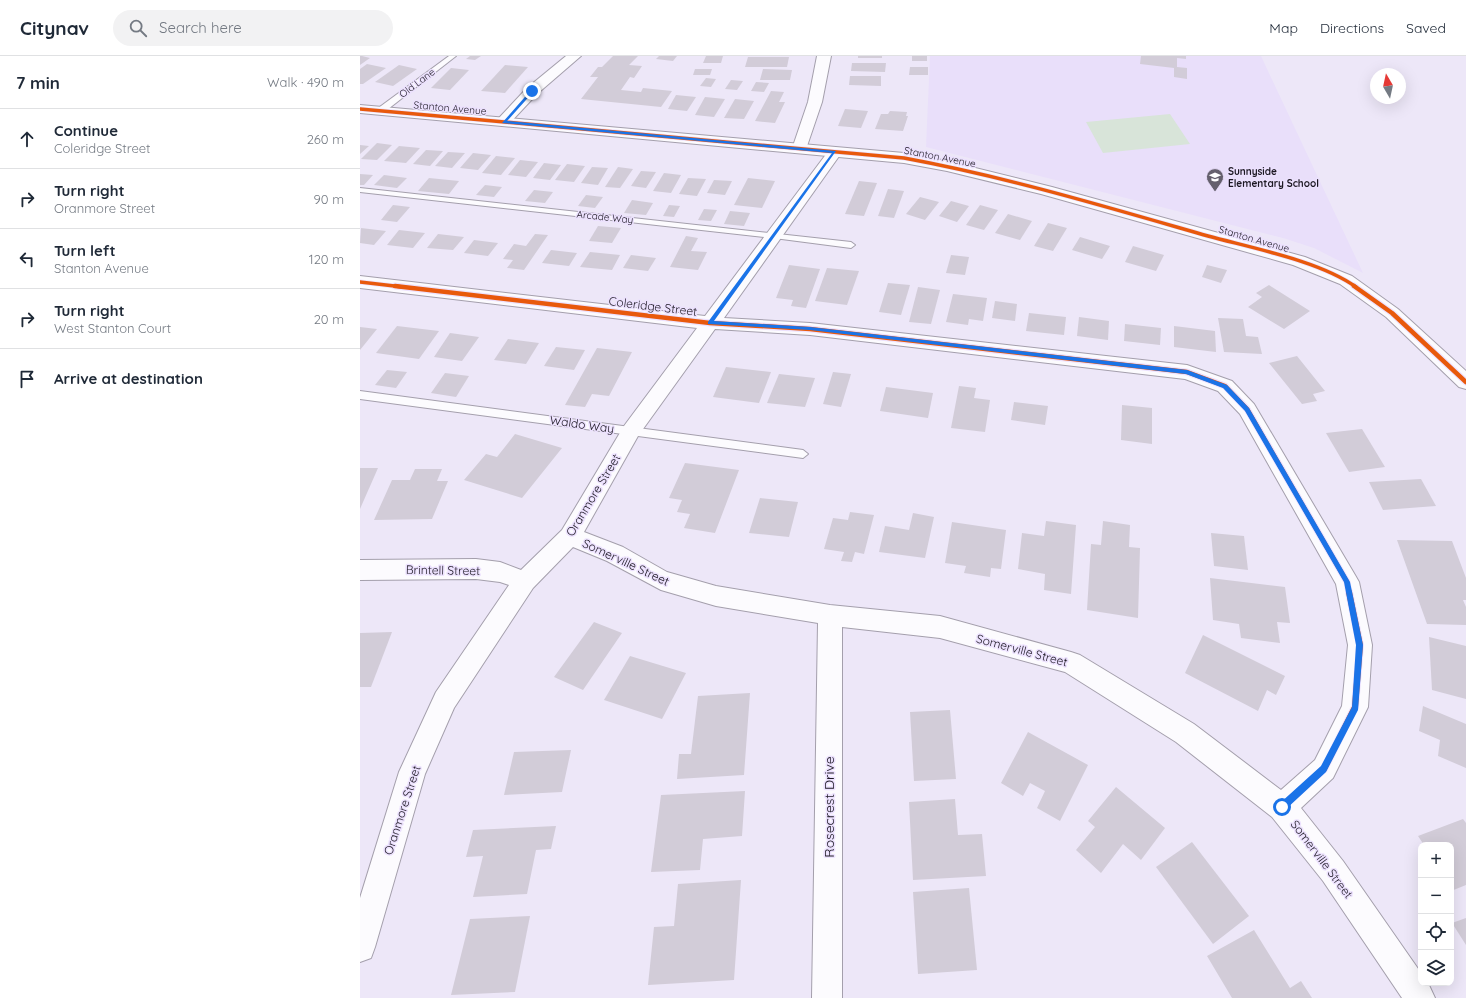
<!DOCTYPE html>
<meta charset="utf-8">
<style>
:root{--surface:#fff;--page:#f2f2f3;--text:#1f2937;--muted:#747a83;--line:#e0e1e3}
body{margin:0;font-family:Quicksand,sans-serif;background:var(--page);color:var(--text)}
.controls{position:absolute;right:12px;bottom:12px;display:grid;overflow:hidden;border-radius:8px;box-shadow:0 4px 16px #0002}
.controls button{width:36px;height:36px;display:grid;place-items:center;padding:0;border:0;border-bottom:1px solid var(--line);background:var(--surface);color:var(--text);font:20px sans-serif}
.compass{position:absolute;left:1010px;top:12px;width:36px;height:36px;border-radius:50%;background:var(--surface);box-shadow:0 4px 16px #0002;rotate:351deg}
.stop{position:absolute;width:12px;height:12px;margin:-9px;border:3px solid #1a73e8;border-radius:50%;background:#fff}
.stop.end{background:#1a73e8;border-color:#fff;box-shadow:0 1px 4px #0008}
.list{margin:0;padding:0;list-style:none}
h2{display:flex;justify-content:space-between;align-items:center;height:52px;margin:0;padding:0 16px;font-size:17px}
h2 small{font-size:13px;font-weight:400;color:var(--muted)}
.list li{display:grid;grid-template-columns:26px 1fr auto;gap:12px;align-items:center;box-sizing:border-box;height:60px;padding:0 16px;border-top:1px solid var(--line)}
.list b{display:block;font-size:15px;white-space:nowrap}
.list p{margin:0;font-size:13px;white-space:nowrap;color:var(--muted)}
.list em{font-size:13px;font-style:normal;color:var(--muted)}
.icon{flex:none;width:22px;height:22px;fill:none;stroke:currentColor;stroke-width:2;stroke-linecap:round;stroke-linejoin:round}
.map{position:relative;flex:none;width:1106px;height:942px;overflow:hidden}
header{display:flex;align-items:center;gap:24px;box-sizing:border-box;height:56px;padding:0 20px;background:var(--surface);border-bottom:1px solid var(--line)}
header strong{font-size:19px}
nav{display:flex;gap:22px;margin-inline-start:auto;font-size:14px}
.search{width:280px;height:36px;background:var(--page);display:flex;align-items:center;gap:10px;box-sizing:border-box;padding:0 14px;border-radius:22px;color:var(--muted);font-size:15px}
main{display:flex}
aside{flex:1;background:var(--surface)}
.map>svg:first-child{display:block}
.built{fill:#e9dffa}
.green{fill:#d8e4d9}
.building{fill:#d2ccd8}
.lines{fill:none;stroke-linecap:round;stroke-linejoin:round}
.lane-casing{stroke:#a49fac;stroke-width:2}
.street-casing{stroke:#a49fac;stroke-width:2}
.secondary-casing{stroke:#a49fac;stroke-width:2}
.lane{fill:#fcfbfe;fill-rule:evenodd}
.street{fill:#fcfbfe;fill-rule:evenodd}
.secondary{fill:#fcfbfe;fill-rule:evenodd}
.cycleway-far2-casing{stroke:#ece1fe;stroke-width:5}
.cycleway-far1-casing{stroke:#ece1fe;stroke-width:7}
.cycleway-casing{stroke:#ece1fe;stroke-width:8}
.cycleway-far2{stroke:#e8590c;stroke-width:3.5}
.cycleway-far1{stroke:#e8590c;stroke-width:4.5}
.cycleway{stroke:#e8590c;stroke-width:6}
.route{fill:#1a73e8}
.labels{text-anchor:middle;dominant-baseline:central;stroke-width:3;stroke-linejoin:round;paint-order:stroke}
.far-street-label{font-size:10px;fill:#1c1822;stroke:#ece1fe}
.far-poi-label{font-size:10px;font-weight:bold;fill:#1c1822;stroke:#ece1fe;text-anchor:start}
.street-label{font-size:12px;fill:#1c1822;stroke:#ece1fe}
.near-street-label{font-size:14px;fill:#1c1822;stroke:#ece1fe}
</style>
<header>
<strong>Citynav</strong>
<div class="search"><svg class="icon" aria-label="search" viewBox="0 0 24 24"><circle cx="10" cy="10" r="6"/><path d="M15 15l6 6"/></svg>Search here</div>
<nav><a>Map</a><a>Directions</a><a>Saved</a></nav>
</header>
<main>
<aside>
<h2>7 min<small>Walk · 490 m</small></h2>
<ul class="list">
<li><svg class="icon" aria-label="ahead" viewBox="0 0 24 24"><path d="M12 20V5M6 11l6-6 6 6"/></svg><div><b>Continue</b><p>Coleridge Street</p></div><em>260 m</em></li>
<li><svg class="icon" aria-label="right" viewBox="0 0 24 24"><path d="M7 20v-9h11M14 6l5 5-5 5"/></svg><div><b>Turn right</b><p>Oranmore Street</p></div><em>90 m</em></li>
<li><svg class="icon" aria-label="left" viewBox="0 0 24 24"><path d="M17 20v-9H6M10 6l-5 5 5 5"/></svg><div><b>Turn left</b><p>Stanton Avenue</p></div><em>120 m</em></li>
<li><svg class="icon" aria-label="right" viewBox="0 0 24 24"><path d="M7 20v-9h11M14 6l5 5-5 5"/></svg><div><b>Turn right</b><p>West Stanton Court</p></div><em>20 m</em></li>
<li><svg class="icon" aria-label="arrive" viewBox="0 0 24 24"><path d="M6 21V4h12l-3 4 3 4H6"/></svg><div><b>Arrive at destination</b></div></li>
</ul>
</aside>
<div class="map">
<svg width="1106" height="942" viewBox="0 0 1106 942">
<rect width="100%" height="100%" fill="#ede7f8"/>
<polygon class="built" points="570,0 901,0 1003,217 954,192 923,182 566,91"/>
<polygon class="green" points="810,58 830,88 743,97 726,66"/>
<g class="building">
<polygon points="0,0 2,0 10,2 0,9"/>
<polygon points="110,0 121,0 115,4 106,3"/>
<polygon points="253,0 278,0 269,9 282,10 274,22 270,21 261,34 281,36 283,32 312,35 301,51 221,43 238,21 230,21 238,11 242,11"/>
<polygon points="299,0 317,0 313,5 296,3"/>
<polygon points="346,0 363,0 361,7 343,7"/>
<rect x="498" y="0" width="24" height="2"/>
<rect x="552" y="0" width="15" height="5"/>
<polygon points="781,0 826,0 826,3 817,2 817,11 827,12 827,23 814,21 814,12 780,8"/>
<polygon points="388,1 429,1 427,11 385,11"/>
<polygon points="492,7 526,7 525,16 491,15"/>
<polygon points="7,8 26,12 3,28 0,28 0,13"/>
<polygon points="39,9 57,13 33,30 15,26"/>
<polygon points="145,9 168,11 145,37 121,35"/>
<polygon points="550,11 568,11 568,19 549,19"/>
<polygon points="91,12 109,14 90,34 71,32"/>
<polygon points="335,13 352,13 350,19 333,19"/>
<polygon points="403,13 432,14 430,24 400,24"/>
<polygon points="490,20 521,20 521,30 489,29"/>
<polygon points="346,22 356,23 351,31 340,30"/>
<polygon points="371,24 383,25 377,34 365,33"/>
<polygon points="396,26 409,27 404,36 391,35"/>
<polygon points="411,35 424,36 419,46 425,46 415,67 395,65"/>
<polygon points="316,39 336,41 327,55 308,53"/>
<polygon points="345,41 365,43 354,61 335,59"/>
<polygon points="375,43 394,45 384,63 364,62"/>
<polygon points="485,53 508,55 501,72 478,70"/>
<polygon points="530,55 547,56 546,60 548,60 543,75 515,73 521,58 528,58"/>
<polygon points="17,87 32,89 17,104 1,103"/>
<polygon points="0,89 9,90 0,98"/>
<polygon points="39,90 60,92 46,107 24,105"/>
<polygon points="66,94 83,95 70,110 53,108"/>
<polygon points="88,96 105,97 92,112 75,110"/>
<polygon points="113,97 131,99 118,114 100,112"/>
<polygon points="136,100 155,102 141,119 122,117"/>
<polygon points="160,104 178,106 166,121 148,119"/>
<polygon points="184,107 201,109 190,124 173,122"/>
<polygon points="207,108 225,110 214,126 195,124"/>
<polygon points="232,111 248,112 238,129 221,127"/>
<polygon points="258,111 273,113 260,132 245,131"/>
<polygon points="281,115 296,116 286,132 271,130"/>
<polygon points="304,117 321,119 311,137 293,135"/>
<polygon points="0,118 13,119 4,129 0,129"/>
<polygon points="24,119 47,122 37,132 14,129"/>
<polygon points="69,122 99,125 89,138 58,135"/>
<polygon points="328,122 346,123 337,140 319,138"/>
<polygon points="388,122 415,125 402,152 374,149"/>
<polygon points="354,124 372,125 365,139 347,137"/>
<polygon points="499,125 517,127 504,160 485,158"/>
<polygon points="125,129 142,131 134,141 116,139"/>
<polygon points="528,133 544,135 534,162 518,160"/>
<polygon points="174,134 193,136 185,147 165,145"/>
<polygon points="226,139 243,141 235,152 218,150"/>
<polygon points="560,141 579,146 565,164 546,158"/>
<polygon points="272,144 293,147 286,159 264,157"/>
<polygon points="591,145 609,150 597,166 579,160"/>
<polygon points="33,149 50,151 37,166 21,164"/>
<polygon points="309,149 320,150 314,161 303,160"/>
<polygon points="620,149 638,154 624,174 606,169"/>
<polygon points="344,153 357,154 351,165 338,164"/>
<polygon points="370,155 390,157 384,170 364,168"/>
<polygon points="648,158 672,165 660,184 635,177"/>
<polygon points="688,167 707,172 693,195 674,190"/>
<polygon points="238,170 261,172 252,187 229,185"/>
<polygon points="1,172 26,175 14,189 0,187"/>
<polygon points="39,174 65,177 53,192 27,189"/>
<polygon points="78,178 104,181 93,194 67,192"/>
<polygon points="175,178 188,179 164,214 147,212 153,204 143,203 154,188 166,190"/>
<polygon points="326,180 338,182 331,195 347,196 338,214 310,211"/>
<polygon points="720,181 750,190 742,203 712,194"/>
<polygon points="114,184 138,187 128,200 104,197"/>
<polygon points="773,190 804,199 796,215 765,206"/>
<polygon points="191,194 217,197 209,210 182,207"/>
<polygon points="230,196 260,199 252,214 220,211"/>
<polygon points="271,199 296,202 288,215 263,212"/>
<polygon points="591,199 609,201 605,219 586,217"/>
<polygon points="429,209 460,213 446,252 431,250 433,244 416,242"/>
<polygon points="847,209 867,214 861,227 842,221"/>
<polygon points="467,212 499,215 487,249 455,245"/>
<polygon points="528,227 550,229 541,259 519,256"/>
<polygon points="909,229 950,255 924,273 888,251 902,241 896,237"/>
<polygon points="558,231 580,234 571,268 549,266"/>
<polygon points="593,238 627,242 623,265 609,263 608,269 586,266"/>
<polygon points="635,245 657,248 655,265 632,262"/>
<polygon points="669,257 706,261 704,279 666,275"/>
<polygon points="719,261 749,265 748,284 717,280"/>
<polygon points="858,262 883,263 886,280 898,281 902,298 864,296"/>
<polygon points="765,268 801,272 800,289 764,285"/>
<polygon points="37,270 79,275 59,303 16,297"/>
<polygon points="814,270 855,275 856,296 814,291"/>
<polygon points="0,271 17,273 0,294"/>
<polygon points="90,277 119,281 102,305 74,301"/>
<polygon points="148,283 179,287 166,308 134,304"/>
<polygon points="196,291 225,294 214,314 184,310"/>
<polygon points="237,292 272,296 249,340 232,338 225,351 205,349"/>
<polygon points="937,300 965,335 953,338 957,345 942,348 909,307"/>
<polygon points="366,311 411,316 399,347 353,341"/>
<polygon points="27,314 47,316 36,332 15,329"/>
<polygon points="473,316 491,318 481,351 463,348"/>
<polygon points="85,317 109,320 96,341 71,337"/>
<polygon points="419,318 455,322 445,351 407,347"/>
<polygon points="599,330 616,332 614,342 630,344 625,376 591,372"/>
<polygon points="526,331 573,337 568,362 520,355"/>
<polygon points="654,346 688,350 685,369 651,364"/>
<polygon points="762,349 792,352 792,388 761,384"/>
<polygon points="1002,373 1025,411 989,416 966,377"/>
<polygon points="155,378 202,392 162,442 104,424 126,398 137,401"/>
<polygon points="325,407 379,414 355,477 324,472 330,458 317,456 322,444 309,442"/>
<polygon points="0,412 18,412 0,453"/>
<polygon points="55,413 82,413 77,425 88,425 72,463 14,464 32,424 50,424"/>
<polygon points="1061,423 1076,450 1023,454 1009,426"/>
<polygon points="400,442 438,446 429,481 389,477"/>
<polygon points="490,456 514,459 504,498 495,496 492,506 481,505 484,496 464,493 473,462 488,464"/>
<polygon points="553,457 574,461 565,502 519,496 525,470 549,474"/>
<polygon points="686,465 716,469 711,538 684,534 685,518 658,513 662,477 684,480"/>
<polygon points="743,465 770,469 769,491 780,492 778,562 727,554 731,488 741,489"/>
<polygon points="592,466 646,474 641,513 631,512 630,521 604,517 606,510 585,507"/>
<polygon points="851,477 884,480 888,514 854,510"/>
<polygon points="1037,484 1092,485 1106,522 1106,544 1103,544 1106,551 1106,569 1067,568"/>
<polygon points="850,522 925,531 930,567 917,566 920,587 881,582 879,568 853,564"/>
<polygon points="234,566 262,577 223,634 194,621"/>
<polygon points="32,576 11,631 0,631 0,577"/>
<polygon points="843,579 925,620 916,639 907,634 898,655 825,617"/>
<polygon points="1069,581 1106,590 1106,643 1072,634"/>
<polygon points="270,600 326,617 302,663 244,644"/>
<polygon points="390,637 384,719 317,723 319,698 331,698 338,640"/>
<polygon points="1063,650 1106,668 1106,712 1078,700 1080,684 1059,675"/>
<polygon points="590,654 596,723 554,725 550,656"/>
<polygon points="668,676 728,709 700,765 677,752 685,735 670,727 663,740 641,727"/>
<polygon points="211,694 202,736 144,739 154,696"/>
<polygon points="756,731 805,772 781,804 763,788 741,817 716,794 735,771 728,765"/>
<polygon points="385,735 382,780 343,783 340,814 291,816 301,739"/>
<polygon points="595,743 598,779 622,778 626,820 553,824 549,746"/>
<polygon points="1103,763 1106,767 1106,829 1091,835 1091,789 1064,789 1058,780"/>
<polygon points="196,770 191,793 176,794 167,838 113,841 123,800 106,801 113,774"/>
<polygon points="832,786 889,860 853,888 796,811"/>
<polygon points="381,824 374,924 288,929 294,871 314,870 318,828"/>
<polygon points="609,832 617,914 558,918 553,836"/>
<polygon points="170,860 155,936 91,939 110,863"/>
<polygon points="1106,862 1106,889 1092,867"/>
<polygon points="894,874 930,932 941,925 952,942 872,942 847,900"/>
</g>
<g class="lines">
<g class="lane-casing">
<g id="lane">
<polygon points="89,0 96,0 23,57 17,57 17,53"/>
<polygon points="0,132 491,186 495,189 491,192 414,182 0,136"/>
<polygon points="0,335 443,394 448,398 443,402 0,343"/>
</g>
</g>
<g class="street-casing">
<g id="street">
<polygon points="206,0 221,0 177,38 148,69 138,69 136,66 138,63 167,32"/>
<polygon points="457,0 471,0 462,46 446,93 444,96 434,96 432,93 448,46"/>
<path d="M475 92 480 93 482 96 364 262 450 267 827 309 872 325 894 348 995 519 999 526 1012 589 1008 651 973 722 941 752 983 805 1061 917V927H1068L1075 942H1042L963 825 912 761 816 686 705 616 580 582 482 571V942H452L458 567 356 550 301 534 247 505 213 491 173 532 94 652 65 718 15 891 11 902 0 906V842L39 716 76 636 149 529 140 526 116 523 0 524V504L116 503 140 506 161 514 202 474 264 370 337 272 0 232V220L345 260 470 93ZM355 273 450 279 825 323 858 335 880 358 976 528 988 589 982 650 955 704 921 734 834 668 720 599 711 596 580 560 470 549 356 530 307 516 263 491 224 476 278 380Z"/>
</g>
</g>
<g class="secondary-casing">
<polygon id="secondary" points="0,49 544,97 587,105 692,131 945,201 992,220 1038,253 1106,315 1106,333 1099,331 1026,261 980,228 933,209 681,138 587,115 544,107 0,57"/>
</g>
<use href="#lane" class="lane"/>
<use href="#street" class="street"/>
<use href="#secondary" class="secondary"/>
<g class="cycleway-far2-casing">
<g id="cycleway-far2">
<path d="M0 53 544 102C647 121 747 151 848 180 892 192 960 205 996 231"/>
<polyline points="0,226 43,231"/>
</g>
</g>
<g class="cycleway-far1-casing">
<g id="cycleway-far1">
<polyline points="35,230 350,267 450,273 827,316 865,330 887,353 987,526 989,537"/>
<polyline points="994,230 1032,257 1106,326"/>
</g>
</g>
<g class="cycleway-casing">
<polyline id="cycleway" points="922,751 964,713 995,651 1000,589 989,536"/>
</g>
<use href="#cycleway-far2" class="cycleway-far2"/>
<use href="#cycleway-far1" class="cycleway-far1"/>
<use href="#cycleway" class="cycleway"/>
</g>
<polygon class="route" points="171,34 174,35 147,65 476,95 354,265 450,271 827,314 867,329 889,352 990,526 1003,589 998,654 966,716 925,754 919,754 919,748 961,710 992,651 996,589 984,526 885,355 863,332 826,318 450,274 348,268 348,266 472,97 142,67"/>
<defs>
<g id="school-pin" transform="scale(0.9)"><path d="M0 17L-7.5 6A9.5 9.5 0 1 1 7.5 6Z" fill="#65606d" stroke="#ece1fe"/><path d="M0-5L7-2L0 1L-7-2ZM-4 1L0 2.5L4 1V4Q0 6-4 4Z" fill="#fff"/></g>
</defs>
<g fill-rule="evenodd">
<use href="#school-pin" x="855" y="121"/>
</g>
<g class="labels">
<g class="far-street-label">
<text transform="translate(57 27) rotate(-37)">Old Lane</text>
<text transform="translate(90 52) rotate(5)">Stanton Avenue</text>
<text transform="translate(580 101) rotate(11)">Stanton Avenue</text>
<text transform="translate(245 161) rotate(6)">Arcade Way</text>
<text transform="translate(894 183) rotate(16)">Stanton Avenue</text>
</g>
<g class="far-poi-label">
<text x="868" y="115">Sunnyside<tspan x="868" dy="12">Elementary School</tspan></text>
</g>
<g class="street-label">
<text transform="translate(293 250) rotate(7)">Coleridge Street</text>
<text transform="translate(222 368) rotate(8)">Waldo Way</text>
<text transform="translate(233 439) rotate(-59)">Oranmore Street</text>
<text transform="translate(266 506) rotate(25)">Somerville Street</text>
<text transform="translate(83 514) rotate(1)">Brintell Street</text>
<text transform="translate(662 594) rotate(15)">Somerville Street</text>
<text transform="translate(42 754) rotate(-72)">Oranmore Street</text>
<text transform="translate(962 803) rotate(53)">Somerville Street</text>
</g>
<g class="near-street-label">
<text transform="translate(469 751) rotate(-90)">Rosecrest Drive</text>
</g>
</g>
</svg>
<div class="controls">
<button>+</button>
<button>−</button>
<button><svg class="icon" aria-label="locate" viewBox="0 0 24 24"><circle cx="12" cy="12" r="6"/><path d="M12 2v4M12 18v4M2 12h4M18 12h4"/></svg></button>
<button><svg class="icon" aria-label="layers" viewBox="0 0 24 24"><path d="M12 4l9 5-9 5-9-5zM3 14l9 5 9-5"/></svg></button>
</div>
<svg class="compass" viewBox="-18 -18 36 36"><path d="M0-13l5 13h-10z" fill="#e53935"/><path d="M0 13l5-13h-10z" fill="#747a83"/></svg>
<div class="stop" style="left:922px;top:751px"></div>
<div class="stop end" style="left:172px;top:35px"></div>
</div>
</main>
